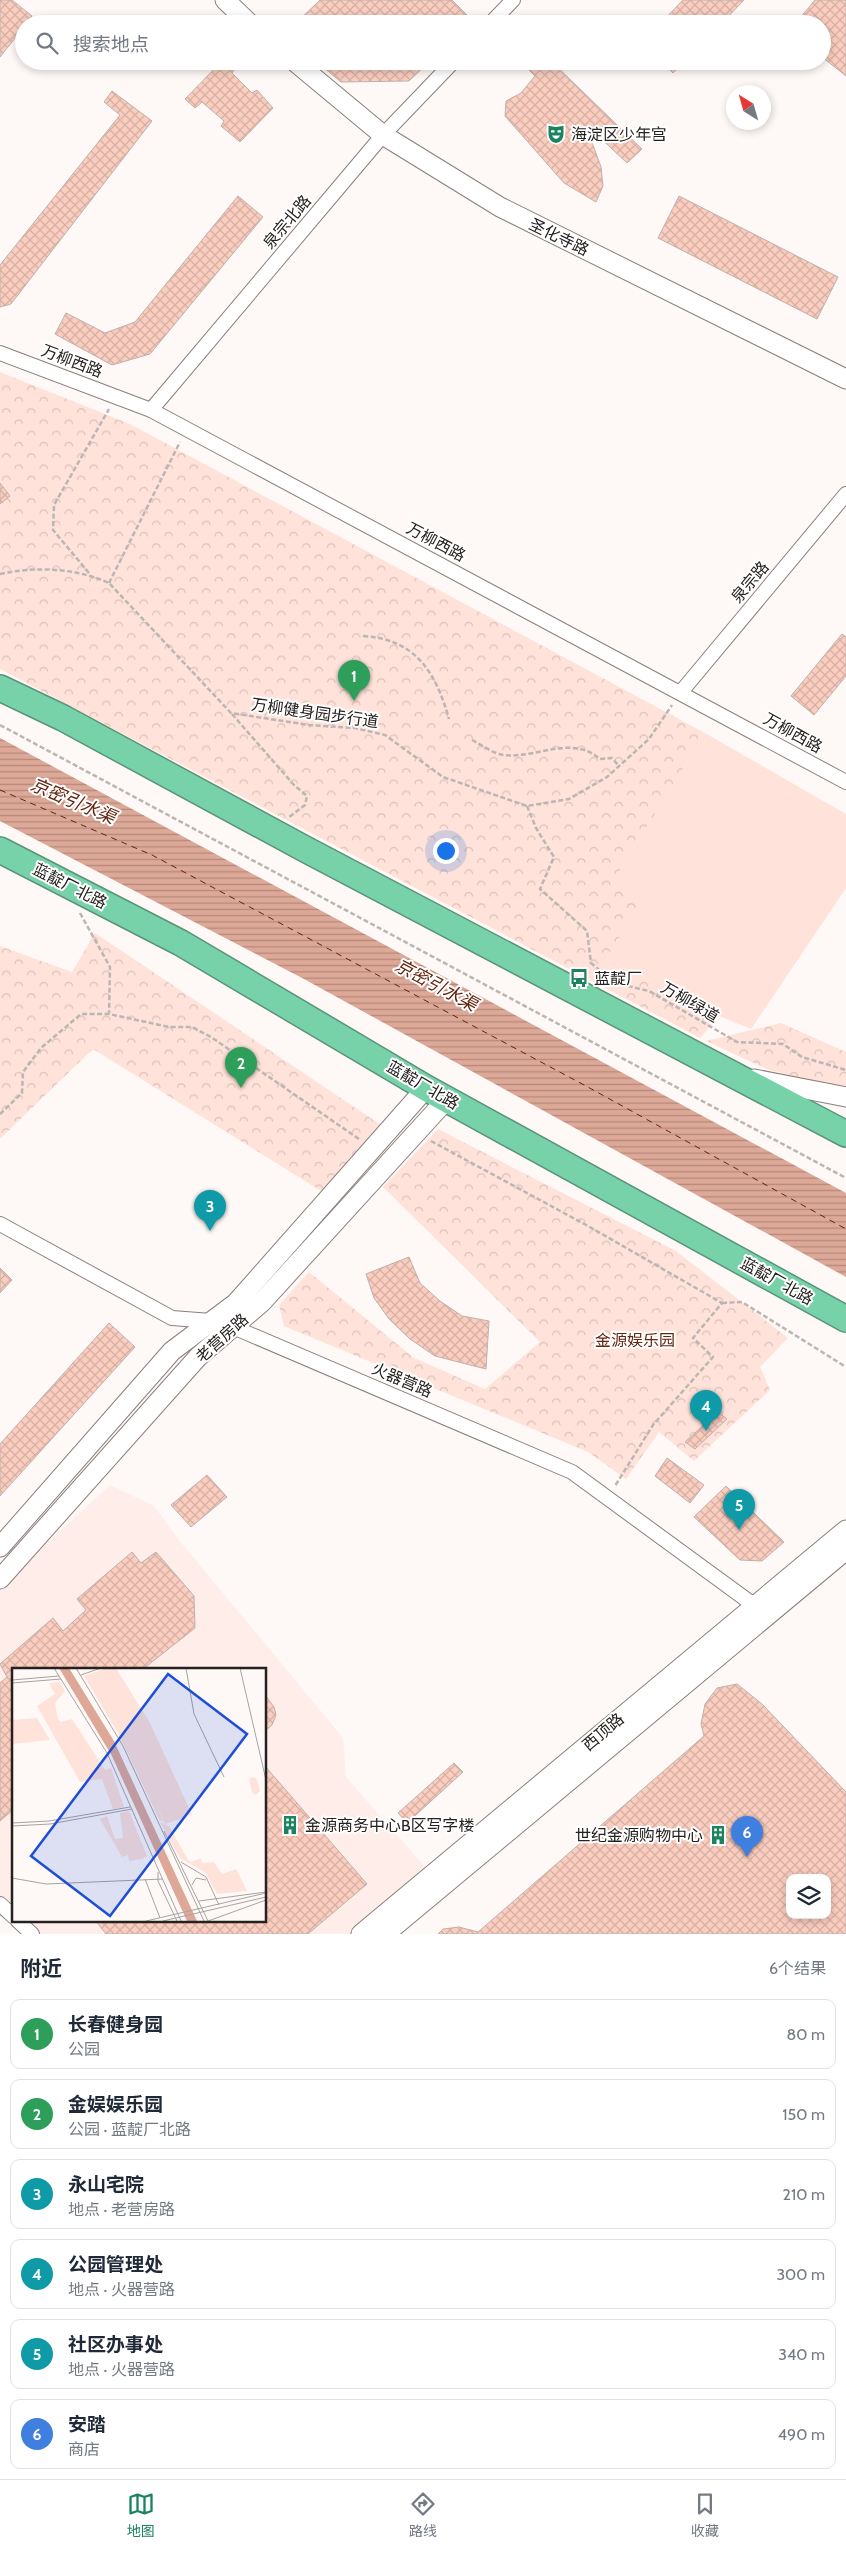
<!DOCTYPE html>
<html lang="zh">
<meta charset="utf-8">
<style>
:root{--surface:#fff;--page:#f2f2f3;--text:#1f2937;--muted:#747a83;--line:#e0e1e3;--accent:#1b835e}
body{margin:0;font-family:Cabin,"Noto Sans SC",sans-serif;background:var(--page);color:var(--text)}
.controls{position:absolute;right:15px;bottom:15px;display:grid;overflow:hidden;border-radius:10px;box-shadow:0 2px 8px #0003}
.controls button{width:45px;height:45px;display:grid;place-items:center;padding:0;border:0;border-bottom:1px solid var(--line);background:var(--surface);color:var(--text);font:25px sans-serif}
.compass{position:absolute;left:726px;top:85px;width:45px;height:45px;border-radius:50%;background:var(--surface);box-shadow:0 2px 8px #0003;rotate:323deg}
.you{position:absolute;left:445px;top:850px;width:18px;height:18px;margin:-12px;border:4px solid #fff;border-radius:50%;background:#1a73e8;box-shadow:0 0 0 8px #1a73e833}
.badge{display:grid;place-items:center;width:32px;height:32px;border-radius:50%;background:var(--accent);color:#fff;font-size:16px;font-weight:700}
.pin{position:absolute;translate:-50% -41px;filter:drop-shadow(0 1px 2px #0008)}
.pin::after{content:'';position:absolute;top:26px;width:18px;height:15px;background:inherit;clip-path:polygon(0 0,100% 0,50% 100%)}
.list{margin:0;padding:0;list-style:none}
h2{display:flex;justify-content:space-between;align-items:center;height:65px;margin:0;padding:0 20px;font-size:21px}
h2 small{font-size:16px;font-weight:400;color:var(--muted)}
.list li{display:grid;grid-template-columns:32px 1fr auto;gap:15px;align-items:center;box-sizing:border-box;height:70px;margin:0 10px 10px;padding:0 10px;border:1px solid var(--line);border-radius:10px}
.list b{display:block;font-size:19px;white-space:nowrap}
.list p{margin:0;font-size:16px;white-space:nowrap;color:var(--muted)}
.list em{font-size:16px;font-style:normal;color:var(--muted)}
.icon{flex:none;width:28px;height:28px;fill:none;stroke:currentColor;stroke-width:2;stroke-linecap:round;stroke-linejoin:round}
.map{position:relative;flex:none;width:846px;height:1934px;overflow:hidden}
.search{position:absolute;background:var(--surface);box-shadow:0 2px 8px #0003;left:15px;right:15px;top:15px;height:55px;display:flex;align-items:center;gap:12px;box-sizing:border-box;padding:0 18px;border-radius:28px;color:var(--muted);font-size:19px}
.sheet{height:545px;background:var(--surface)}
nav{display:flex;justify-content:space-around;align-items:center;box-sizing:border-box;height:70px;border-top:1px solid var(--line);background:var(--surface);font-size:14px;color:var(--muted)}
nav a{display:grid;justify-items:center;gap:2px}
nav .on{color:var(--accent)}
.map>svg:first-child{display:block}
.built{fill:#feede8}
.grass{fill:#ffe2d9}
.forest{fill:url(#forest-crowns)}
.water{fill:url(#water-rules)}
.lines{fill:none;stroke-linecap:round;stroke-linejoin:round}
.ferry{stroke:#63240e;stroke-width:1;stroke-dasharray:6 5;stroke-linecap:butt}
.building{fill:url(#building-cross-hatch);stroke:#beb1ad;fill-rule:evenodd}
.street-casing{stroke:#8b7f7b;stroke-width:16}
.secondary-casing{stroke:#8b7f7b;stroke-width:21}
.highway-casing{stroke:#5a9479;stroke-width:28}
.path{stroke:#bbb6b4;stroke-width:2.5;stroke-dasharray:5 2.5;stroke-linecap:butt}
.street{stroke:#fff;stroke-width:14}
.secondary{stroke:#fff;stroke-width:19}
.highway{stroke:#77d2a9;stroke-width:25}
.labels{text-anchor:middle;dominant-baseline:central;stroke-width:4;stroke-linejoin:round;paint-order:stroke}
.poi-label{font-size:16px;fill:#25211f;stroke:#fff;text-anchor:start}
.street-label{font-size:16px;fill:#25211f;stroke:#fff}
.park-label{font-size:16px;fill:#65250f;stroke:#fff}
.water-label{font-size:18px;font-style:italic;fill:#63240e;stroke:#fff}
.inset-river{fill:none;stroke:#dda897;stroke-width:2.5}
.inset-road{fill:none;stroke:#a7a3a1;stroke-width:1}
.view{fill:#1d4ed8;fill-opacity:0.15;stroke:#1d4ed8;stroke-width:2.5}
.inset-edge{fill:none;stroke:#25211f;stroke-width:2.5}
</style>
<div class="map">
<svg width="846" height="1934" viewBox="0 0 846 1934">
<defs>
<pattern id="forest-crowns" width="20" height="18" patternUnits="userSpaceOnUse" patternTransform="scale(1.25)"><rect width="20" height="18" fill="#ffe2d9"/><path d="M2 6a3 3 0 1 1 6 0M12 15a3 3 0 1 1 6 0" fill="none" stroke="#dac2ba"/></pattern>
<pattern id="water-rules" width="6" height="5" patternUnits="userSpaceOnUse" patternTransform="scale(1.25)"><rect width="6" height="5" fill="#dda897"/><path d="M0 2.5h6" fill="none" stroke="#b3887b"/></pattern>
<pattern id="building-cross-hatch" width="8" height="8" patternUnits="userSpaceOnUse" patternTransform="scale(1.25)"><rect width="8" height="8" fill="#facdbf"/><path d="M0 0l8 8M0 8l8-8" fill="none" stroke="#d6b0a4"/></pattern>
</defs>
<rect width="100%" height="100%" fill="#fef9f7"/>
<polygon class="built" points="110,1485 154,1506 179,1540 343,1738 346,1777 432,1875 361,1934 32,1934 17,1920 265,1920 265,1669 14,1669 14,1917 0,1904 0,1586"/>
<polygon class="grass" points="705,733 846,814 846,888 751,1029 719,1016 606,959 640,903 611,885"/>
<g class="forest">
<polygon points="0,372 130,424 705,733 611,885 640,903 606,959 719,1016 700,1038 0,669"/>
<polygon points="95,933 384,1127 321,1191 93,1049 0,1139 0,946 72,972"/>
<polygon points="781,1023 846,1052 846,1089 769,1070 706,1041"/>
<polygon points="438,1129 676,1251 788,1338 760,1367 770,1390 694,1461 659,1432 626,1479 588,1452 284,1326 279,1305 309,1272 414,1358 485,1389 540,1342 383,1187"/>
</g>
<polygon class="water" points="0,738 846,1193 846,1277 304,979 0,821"/>
<g class="lines">
<polyline class="ferry" points="0,790 152,855 586,1086 846,1229"/>
</g>
<g class="building">
<polygon points="0,0 12,0 32,16 24,24 24,27 0,57"/>
<polygon points="320,0 452,0 473,21 471,24 295,24"/>
<polygon points="683,0 744,0 721,24 660,24"/>
<polygon points="815,0 846,0 846,76 822,57 822,24 795,24"/>
<polygon points="222,61 235,61 238,65 232,73 252,93 257,90 273,108 240,142 221,126 224,121 202,102 195,108 185,99"/>
<polygon points="316,61 430,61 409,81 341,82"/>
<polygon points="528,61 551,61 642,149 627,163 593,131 590,137 601,167 603,186 596,202 564,183 505,116 506,101 521,93 535,76 524,65"/>
<polygon points="661,61 685,61 673,73"/>
<polygon points="112,91 152,121 11,304 0,307 0,265 120,115 104,102"/>
<polygon points="238,196 263,217 150,354 112,365 55,334 66,313 105,333 135,322"/>
<polygon points="679,196 838,277 817,319 658,238"/>
<polygon points="0,483 10,496 0,504"/>
<polygon points="842,634 846,637 846,676 814,715 791,696"/>
<polygon points="409,1257 420,1283 440,1301 462,1316 489,1321 486,1369 435,1356 410,1339 389,1319 374,1298 366,1274"/>
<polygon points="0,1268 12,1280 0,1293"/>
<polygon points="109,1323 135,1347 0,1496 0,1444"/>
<polygon points="718,1412 727,1419 695,1449 685,1442"/>
<polygon points="667,1458 704,1485 690,1503 655,1476"/>
<polygon points="207,1475 227,1497 191,1527 171,1505"/>
<polygon points="726,1486 784,1542 762,1561 740,1560 694,1517"/>
<polygon points="132,1552 141,1563 156,1552 194,1596 195,1628 143,1669 14,1669 14,1809 0,1821 0,1683 7,1677 0,1664 53,1618 63,1631 86,1610 77,1599"/>
<path d="M737 1684 762 1704 846 1792V1934H438L443 1929 459 1927 478 1932 704 1736 701 1724 705 1704 717 1688ZM790 1878H827V1915H790Z"/>
<polygon points="265,1695 274,1707 276,1715 272,1725 265,1731"/>
<polygon points="454,1763 463,1772 407,1823 398,1813"/>
<polygon points="265,1766 367,1884 308,1934 106,1934 95,1920 265,1920"/>
</g>
<g class="lines">
<g class="street-casing">
<g id="street">
<polyline points="490,24 513,0"/>
<polyline points="0,353 151,410 846,782"/>
<polyline points="151,410 383,135 454,61"/>
<polyline points="681,692 846,494"/>
<polyline points="0,1224 172,1318 211,1321 233,1327 572,1472 762,1611"/>
<polyline points="0,1904 14,1917"/>
<polyline points="17,1920 32,1934"/>
</g>
</g>
<g class="secondary-casing">
<g id="secondary">
<polyline points="225,0 250,24"/>
<polyline points="294,61 383,135 500,207 846,379"/>
<polyline points="754,1079 846,1097"/>
<polyline points="0,1547 172,1351 236,1303 426,1088"/>
<polyline points="0,1579 198,1357 262,1302 447,1099"/>
<polyline points="361,1934 846,1530"/>
<polyline points="385,1934 846,1550"/>
</g>
</g>
<g class="highway-casing">
<g id="highway">
<polyline points="0,688 63,718 305,849 846,1134"/>
<polyline points="0,850 181,943 426,1088 846,1319"/>
</g>
</g>
<g class="path">
<polyline points="89,573 53,530 54,505 109,409"/>
<path d="M0 574C37 566 75 568 109 583L231 713 309 725 355 728 385 735 443 777 527 806 569 799 607 777 649 739 672 705"/>
<polyline points="109,583 180,442"/>
<path d="M363 636C416 639 436 673 449 719"/>
<polyline points="232,714 294,785 307,796 305,805 288,818"/>
<polyline points="0,725 846,1178"/>
<path d="M472 740C482 745 492 753 503 755 537 759 571 734 600 759L612 758 619 766"/>
<polyline points="527,806 536,828 554,857 540,889 587,931 591,963 615,983 649,991 737,1042 783,1044 802,1057 846,1070"/>
<polyline points="80,913 110,967 109,1014"/>
<polyline points="0,1114 22,1093 23,1072 41,1048 81,1014 109,1014 169,1027 192,1027 211,1037 359,1139"/>
<polyline points="431,1141 588,1226 722,1303 693,1338 713,1357 653,1425 615,1486"/>
<polyline points="722,1303 742,1302 846,1367"/>
</g>
<use href="#street" class="street"/>
<use href="#secondary" class="secondary"/>
<use href="#highway" class="highway"/>
</g>
<defs>
<g id="theatre-bare" transform="scale(1.5)"><path d="M-5-5.5Q0-4 5-5.5V0Q5 5 0 6Q-5 5-5 0ZM-3.3-2.5H-1v1.5H-3.3ZM1-2.5H3.3v1.5H1ZM-2.8 1Q0 5.5 2.8 1Z" fill="#1b835e" stroke="#fff" stroke-width="2.5" paint-order="stroke"/></g>
<g id="bus-bare" transform="scale(1.5)"><path d="M-5-6H5V4H4V6H2V4H-2V6H-4V4H-5ZM-3.5-4V0h7V-4ZM-3.5 1.2v1.5H-2V1.2ZM2 1.2v1.5H3.5V1.2Z" fill="#1b835e" stroke="#fff" stroke-width="2.5" paint-order="stroke"/></g>
<g id="building-bare" transform="scale(1.5)"><path d="M-4-6H4V6H1V3H-1V6H-4ZM-2.5-4.3h1.7v1.8h-1.7ZM.8-4.3h1.7v1.8H.8ZM-2.5-1h1.7V.8h-1.7ZM.8-1h1.7V.8H.8Z" fill="#1b835e" stroke="#fff" stroke-width="2.5" paint-order="stroke"/></g>
</defs>
<g fill-rule="evenodd">
<use href="#theatre-bare" x="556" y="134"/>
<use href="#bus-bare" x="579" y="978"/>
<use href="#building-bare" x="290" y="1825"/>
<use href="#building-bare" x="718" y="1835"/>
</g>
<g class="labels">
<g class="poi-label">
<text x="571" y="134">海淀区少年宫</text>
<text x="594" y="978">蓝靛厂</text>
<text x="305" y="1825">金源商务中心B区写字楼</text>
<text x="703" y="1835" text-anchor="end">世纪金源购物中心</text>
</g>
<g class="street-label">
<text transform="translate(287 222) rotate(-50)">泉宗北路</text>
<text transform="translate(559 237) rotate(26)">圣化寺路</text>
<text transform="translate(72 361) rotate(21)">万柳西路</text>
<text transform="translate(436 542) rotate(28)">万柳西路</text>
<text transform="translate(750 582) rotate(-50)">泉宗路</text>
<text transform="translate(315 713) rotate(8)">万柳健身园步行道</text>
<text transform="translate(793 733) rotate(29)">万柳西路</text>
<text transform="translate(70 886) rotate(27)">蓝靛厂北路</text>
<text transform="translate(690 1002) rotate(30)">万柳绿道</text>
<text transform="translate(423 1085) rotate(30)">蓝靛厂北路</text>
<text transform="translate(777 1281) rotate(29)">蓝靛厂北路</text>
<text transform="translate(222 1338) rotate(-42)">老营房路</text>
<text transform="translate(402 1380) rotate(23)">火器营路</text>
<text transform="translate(603 1732) rotate(-40)">西顶路</text>
</g>
<g class="park-label">
<text x="635" y="1340">金源娱乐园</text>
</g>
<g class="water-label">
<text transform="translate(73 801) rotate(23)">京密引水渠</text>
<text transform="translate(436 985) rotate(28)">京密引水渠</text>
</g>
</g>
<g transform="translate(12 1668)">
<rect width="254" height="254" fill="#fef9f7"/>
<path d="M240 109 245 111 248 123 244 127 240 125 237 111ZM170 125 180 147 153 156 145 139 152 136 150 132Z" fill="#ffe2d9"/>
<path d="M95 0H104L138 55 170 125 151 132 152 136 145 139 151 153H148L106 65 72 8ZM48 14 53 23 43 35 46 51 49 54 60 51 93 102 99 100 112 139 101 141 90 111 68 114 25 38 43 26 37 15ZM25 50 38 72 0 76V52ZM117 143 135 188 130 191 117 193 116 187 110 189 88 151 95 148 103 171 111 170 108 145ZM148 154 157 158 176 192 179 194 189 190 190 195 202 194 210 206 224 201 235 223 205 226 193 204 168 190Z" fill="#ffe2d9"/>
<path d="M47 0H57L102 73 185 253H175L100 88Z" fill="#dda897"/>
<path class="inset-river" d="M53 0 109 97 174 241"/>
<path class="inset-road" d="M42 0 95 85 169 253M64 0 111 78 192 253M174 0 182 46 212 109M228 0 254 112M69 7 89 0M0 12 47 8M0 15 49 11M0 155 37 153 118 139M0 158 38 156 120 141M152 163 196 253M169 194 194 209 207 237M146 204V213L165 253M0 210 34 216 151 211M133 211 148 250M180 217 184 210 194 212M187 233 254 224M134 253 254 225M151 253 254 229M196 253 254 232"/>
<path class="view" d="M156 6 235 66 98 248 19 188Z"/>
<rect width="254" height="254" class="inset-edge"/>
</g>
</svg>
<div class="controls">
<button><svg class="icon" aria-label="layers" viewBox="0 0 24 24"><path d="M12 4l9 5-9 5-9-5zM3 14l9 5 9-5"/></svg></button>
</div>
<svg class="compass" viewBox="-18 -18 36 36"><path d="M0-13l5 13h-10z" fill="#e53935"/><path d="M0 13l5-13h-10z" fill="#747a83"/></svg>
<div class="you"></div>
<div class="pin badge" style="left:354px;top:701px;background:#2e9e5b">1</div>
<div class="pin badge" style="left:241px;top:1088px;background:#2e9e5b">2</div>
<div class="pin badge" style="left:210px;top:1231px;background:#0f9aa8">3</div>
<div class="pin badge" style="left:706px;top:1431px;background:#0f9aa8">4</div>
<div class="pin badge" style="left:739px;top:1530px;background:#0f9aa8">5</div>
<div class="pin badge" style="left:747px;top:1857px;background:#3f7fe0">6</div>
<div class="search"><svg class="icon" aria-label="search" viewBox="0 0 24 24"><circle cx="10" cy="10" r="6"/><path d="M15 15l6 6"/></svg>搜索地点</div>
</div>
<section class="sheet">
<h2>附近<small>6个结果</small></h2>
<ul class="list">
<li><span class="badge" style="background:#2e9e5b">1</span><div><b>长春健身园</b><p>公园</p></div><em>80 m</em></li>
<li><span class="badge" style="background:#2e9e5b">2</span><div><b>金娱娱乐园</b><p>公园 · 蓝靛厂北路</p></div><em>150 m</em></li>
<li><span class="badge" style="background:#0f9aa8">3</span><div><b>永山宅院</b><p>地点 · 老营房路</p></div><em>210 m</em></li>
<li><span class="badge" style="background:#0f9aa8">4</span><div><b>公园管理处</b><p>地点 · 火器营路</p></div><em>300 m</em></li>
<li><span class="badge" style="background:#0f9aa8">5</span><div><b>社区办事处</b><p>地点 · 火器营路</p></div><em>340 m</em></li>
<li><span class="badge" style="background:#3f7fe0">6</span><div><b>安踏</b><p>商店</p></div><em>490 m</em></li>
</ul>
</section>
<nav>
<a class="on"><svg class="icon" aria-label="map" viewBox="0 0 24 24"><path d="M3 6l6-2 6 2 6-2v14l-6 2-6-2-6 2zM9 4v14M15 6v14"/></svg>地图</a>
<a><svg class="icon" aria-label="directions" viewBox="0 0 24 24"><path d="M12 3l9 9-9 9-9-9zM9 14v-3h6M13 9l2 2-2 2"/></svg>路线</a>
<a><svg class="icon" aria-label="saved" viewBox="0 0 24 24"><path d="M7 4h10v16l-5-4-5 4z"/></svg>收藏</a>
</nav>
